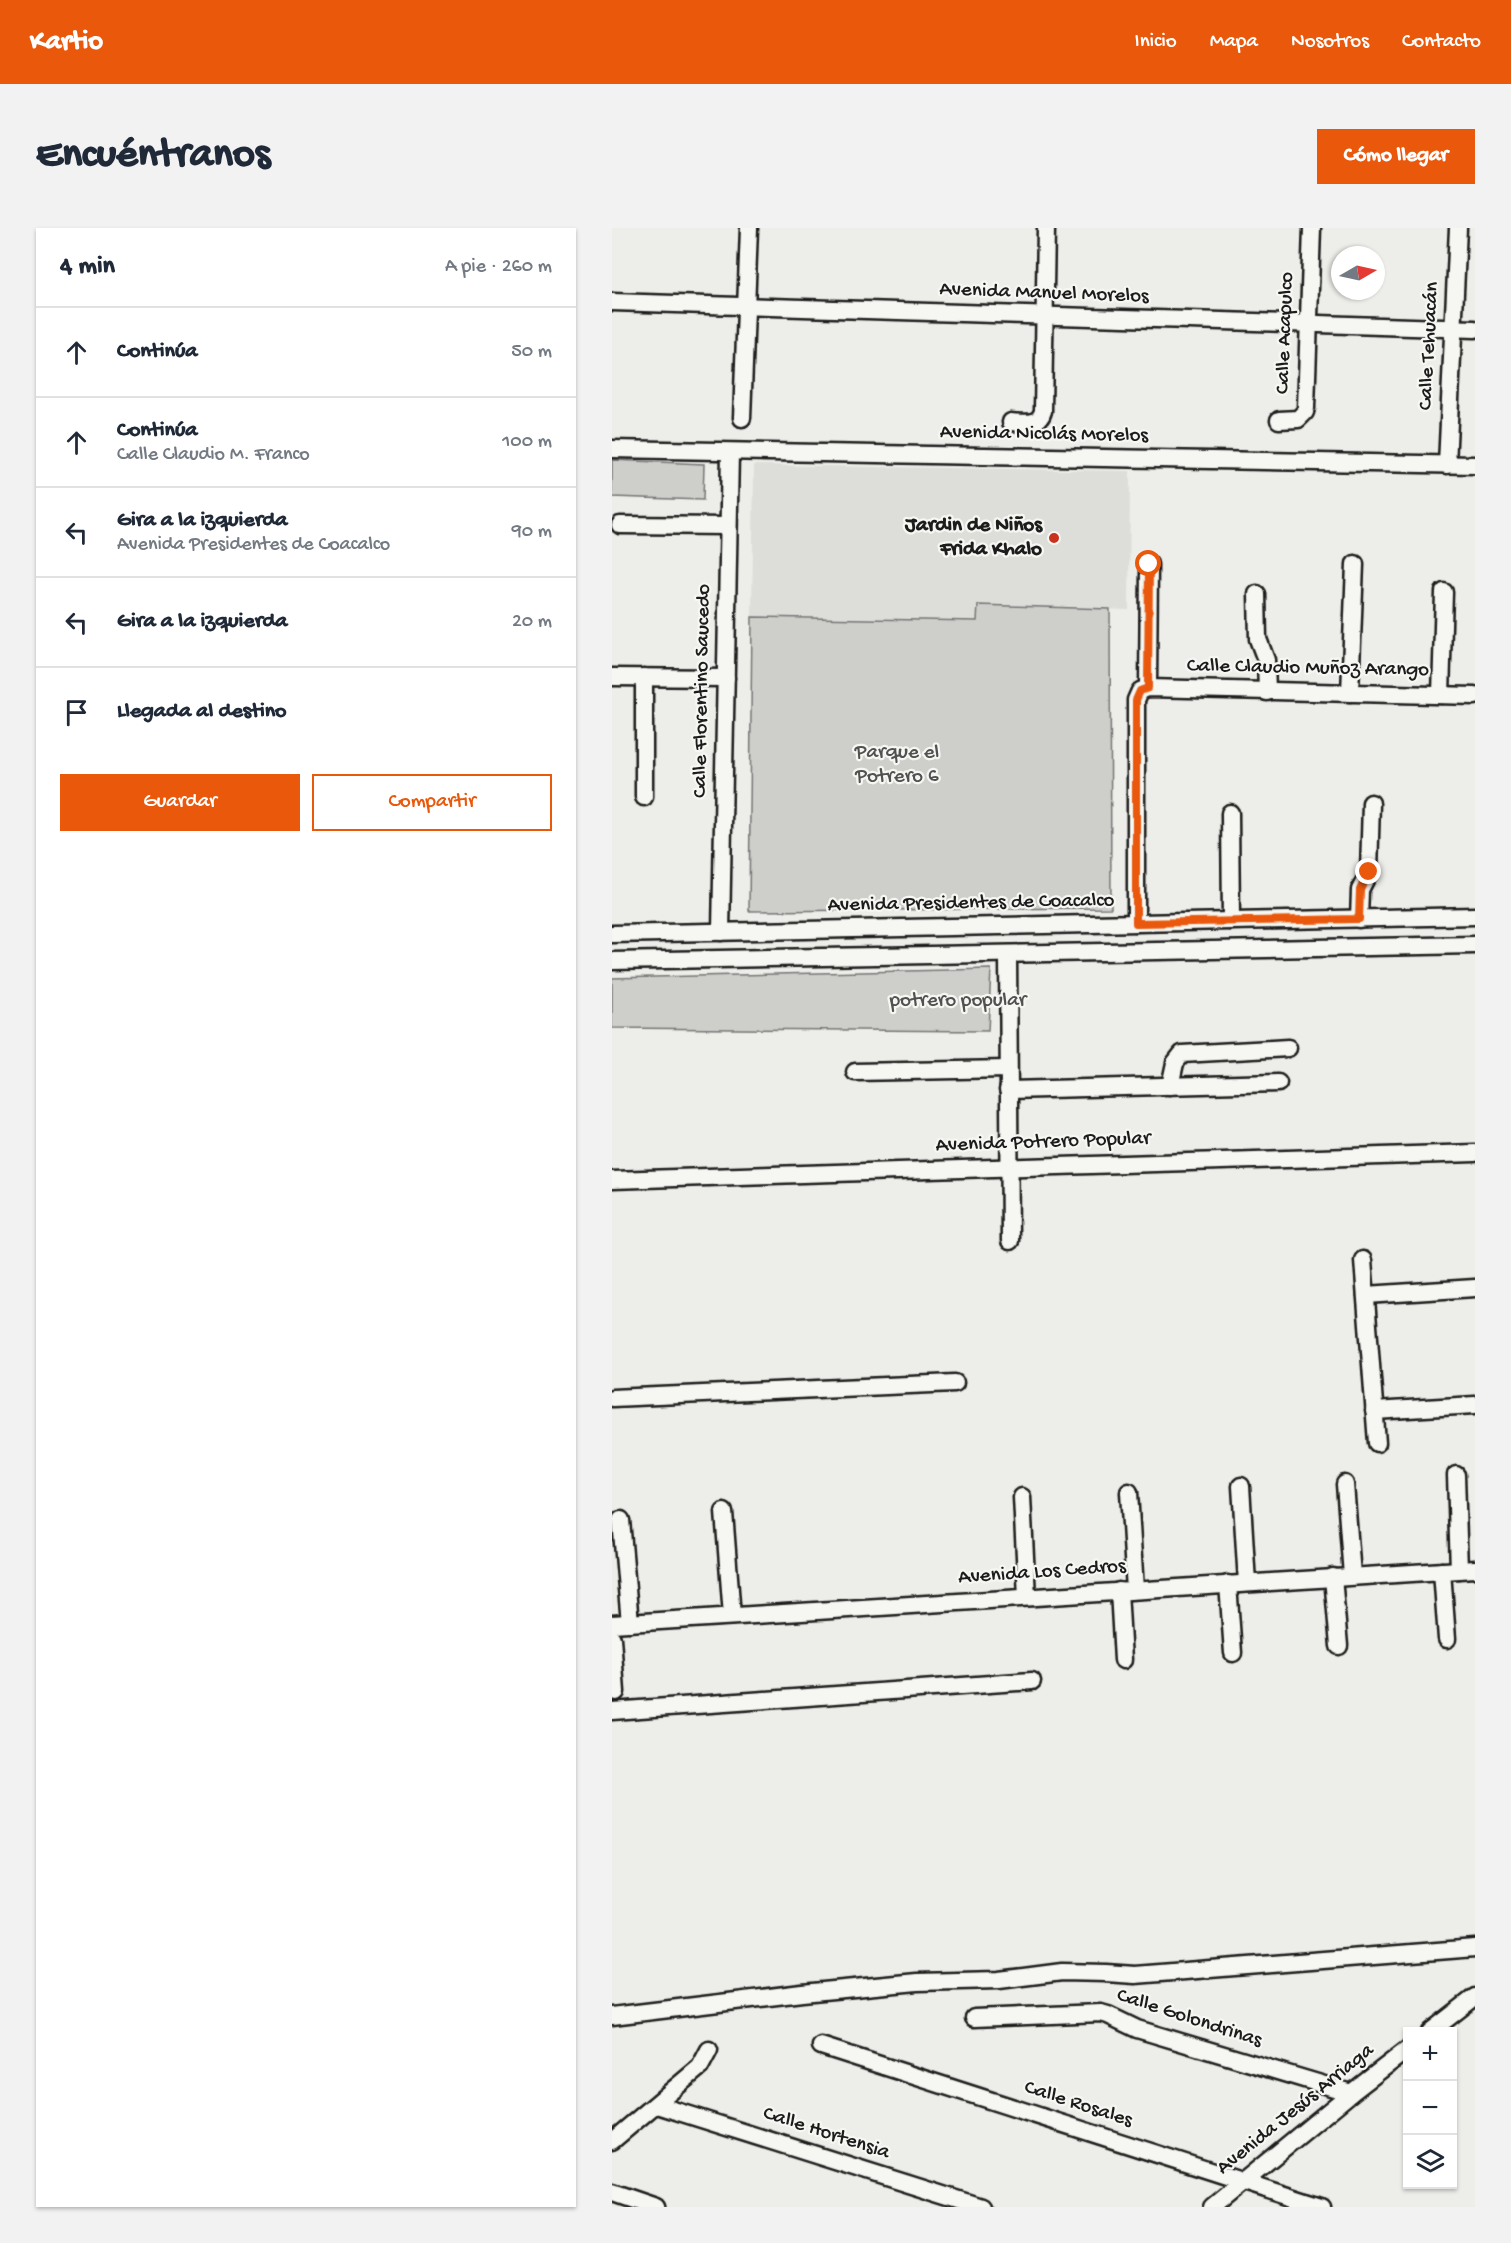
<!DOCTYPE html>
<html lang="es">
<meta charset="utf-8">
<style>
:root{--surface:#fff;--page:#f2f2f3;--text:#1f2937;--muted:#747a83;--line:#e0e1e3;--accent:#ea580c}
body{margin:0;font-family:"Gochi Hand",sans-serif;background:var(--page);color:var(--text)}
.controls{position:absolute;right:18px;bottom:18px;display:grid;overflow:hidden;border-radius:0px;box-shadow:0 2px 4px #0004}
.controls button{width:54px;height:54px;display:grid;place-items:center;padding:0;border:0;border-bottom:2px solid var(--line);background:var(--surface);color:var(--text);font:30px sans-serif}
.compass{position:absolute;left:719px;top:18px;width:54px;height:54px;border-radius:50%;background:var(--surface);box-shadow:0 2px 4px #0004;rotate:81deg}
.stop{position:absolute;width:18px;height:18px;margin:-14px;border:4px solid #ea580c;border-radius:50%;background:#fff}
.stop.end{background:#ea580c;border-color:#fff;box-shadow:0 2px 6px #0008}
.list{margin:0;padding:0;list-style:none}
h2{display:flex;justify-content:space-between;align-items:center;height:78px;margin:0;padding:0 24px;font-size:26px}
h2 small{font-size:20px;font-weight:400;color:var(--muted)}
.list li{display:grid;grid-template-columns:39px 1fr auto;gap:18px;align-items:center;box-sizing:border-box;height:90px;padding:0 24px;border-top:2px solid var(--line)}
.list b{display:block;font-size:22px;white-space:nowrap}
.list p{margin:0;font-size:20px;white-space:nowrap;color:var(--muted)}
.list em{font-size:20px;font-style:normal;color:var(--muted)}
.actions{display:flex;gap:12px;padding:18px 24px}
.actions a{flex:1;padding:14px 0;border:2px solid var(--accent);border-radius:0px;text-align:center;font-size:21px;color:var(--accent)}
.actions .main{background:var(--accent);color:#fff}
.icon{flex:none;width:33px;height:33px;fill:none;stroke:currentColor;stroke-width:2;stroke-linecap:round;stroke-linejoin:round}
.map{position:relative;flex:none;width:863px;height:1979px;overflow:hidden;border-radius:0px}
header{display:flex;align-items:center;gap:36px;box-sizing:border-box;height:84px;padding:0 30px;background:var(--accent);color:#fff}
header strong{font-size:28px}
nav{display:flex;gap:33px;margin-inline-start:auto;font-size:21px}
.intro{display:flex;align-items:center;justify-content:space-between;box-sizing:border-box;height:144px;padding:0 36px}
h1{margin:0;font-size:42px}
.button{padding:15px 27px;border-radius:0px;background:var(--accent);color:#fff;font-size:21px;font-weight:700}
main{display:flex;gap:36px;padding:0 36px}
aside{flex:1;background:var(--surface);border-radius:0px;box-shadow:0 2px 4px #0004}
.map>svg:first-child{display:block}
.built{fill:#ddddda}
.green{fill:#cececb;stroke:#757574;stroke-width:1.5}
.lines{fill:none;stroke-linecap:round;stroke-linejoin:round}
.minor-casing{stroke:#1c1c1c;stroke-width:21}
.minor{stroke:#f6f6f2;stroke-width:16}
.route{stroke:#ea580c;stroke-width:8}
.poi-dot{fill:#c8321e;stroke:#f6f6f2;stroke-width:2}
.labels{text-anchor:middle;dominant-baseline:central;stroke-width:4.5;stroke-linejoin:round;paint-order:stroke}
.street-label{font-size:21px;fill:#1c1c1c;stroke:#f6f6f2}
.poi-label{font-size:21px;font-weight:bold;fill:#1c1c1c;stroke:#f6f6f2;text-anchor:end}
.park-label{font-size:21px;fill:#515151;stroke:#f6f6f2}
</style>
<header>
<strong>Kartio</strong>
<nav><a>Inicio</a><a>Mapa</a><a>Nosotros</a><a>Contacto</a></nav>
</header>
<div class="intro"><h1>Encuéntranos</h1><a class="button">Cómo llegar</a></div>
<main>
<aside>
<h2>4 min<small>A pie · 260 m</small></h2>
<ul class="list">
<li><svg class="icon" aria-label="ahead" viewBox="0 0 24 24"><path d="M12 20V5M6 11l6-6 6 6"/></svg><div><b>Continúa</b></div><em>50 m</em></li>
<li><svg class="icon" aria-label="ahead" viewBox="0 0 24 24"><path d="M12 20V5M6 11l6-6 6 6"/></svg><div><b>Continúa</b><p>Calle Claudio M. Franco</p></div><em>100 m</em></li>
<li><svg class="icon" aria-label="left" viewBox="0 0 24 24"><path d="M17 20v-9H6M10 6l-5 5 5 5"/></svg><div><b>Gira a la izquierda</b><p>Avenida Presidentes de Coacalco</p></div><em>90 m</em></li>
<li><svg class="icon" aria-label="left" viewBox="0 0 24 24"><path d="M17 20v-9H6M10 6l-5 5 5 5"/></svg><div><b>Gira a la izquierda</b></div><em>20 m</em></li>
<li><svg class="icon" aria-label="arrive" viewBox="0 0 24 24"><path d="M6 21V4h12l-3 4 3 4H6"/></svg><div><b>Llegada al destino</b></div></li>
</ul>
<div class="actions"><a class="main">Guardar</a><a>Compartir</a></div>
</aside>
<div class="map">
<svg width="863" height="1979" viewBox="0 0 863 1979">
<rect width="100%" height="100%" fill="#edede9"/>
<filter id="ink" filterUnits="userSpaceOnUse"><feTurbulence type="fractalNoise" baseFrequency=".0167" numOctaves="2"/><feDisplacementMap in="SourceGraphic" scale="12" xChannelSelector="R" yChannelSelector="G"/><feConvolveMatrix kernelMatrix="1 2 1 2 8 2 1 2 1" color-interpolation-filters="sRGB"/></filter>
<g filter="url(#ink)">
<polygon class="built" points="142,237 518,243 517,382 366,377 366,393 140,389"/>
<g class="green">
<polygon points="0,232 92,236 91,272 0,269"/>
<polygon points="366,377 498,381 499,680 137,683 140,389 365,393"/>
<polygon points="379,741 376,803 0,800 0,750"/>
</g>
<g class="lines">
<g class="minor-casing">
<g id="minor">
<polyline points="0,74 863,101"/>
<polyline points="130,190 137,0"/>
<polyline points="667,192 686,191 693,184 694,180 700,0"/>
<path d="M399 194C413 195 427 198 431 183L434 0"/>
<polyline points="0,221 863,237"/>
<polyline points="835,237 846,0"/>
<polyline points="8,297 116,298"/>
<polyline points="645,366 646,411 654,432 655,464"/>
<polyline points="0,449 114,450"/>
<polyline points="32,449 32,569"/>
<polyline points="536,460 537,336"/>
<polyline points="738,465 743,336"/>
<polyline points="829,467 832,364"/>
<polyline points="618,585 619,693"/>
<polyline points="747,691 748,662 757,644 759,575"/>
<polyline points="524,695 524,472 528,463 536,460 863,468"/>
<polyline points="109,704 118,224"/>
<polyline points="0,706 863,688"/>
<polyline points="396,726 398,1013"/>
<polyline points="0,733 863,717"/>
<polyline points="243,844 396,841"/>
<polyline points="558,858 563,835 570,826 676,820"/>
<polyline points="396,862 666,855"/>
<polyline points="0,952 863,925"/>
<polyline points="751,1032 765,1215"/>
<polyline points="754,1067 863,1060"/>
<polyline points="0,1170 343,1155"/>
<polyline points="762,1183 863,1177"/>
<polyline points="844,1247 847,1342"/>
<polyline points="733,1256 740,1348"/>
<polyline points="629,1258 635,1355"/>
<polyline points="517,1264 523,1362"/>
<polyline points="410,1269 415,1369"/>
<polyline points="112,1284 120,1388"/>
<polyline points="9,1292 18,1395"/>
<polyline points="830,1343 835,1411"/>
<polyline points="721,1349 727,1418"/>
<polyline points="616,1356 621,1425"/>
<polyline points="507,1363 511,1432"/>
<polyline points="0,1396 863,1341"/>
<polyline points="0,1410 4,1464"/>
<polyline points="0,1483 420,1453"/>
<polyline points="0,1788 190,1765 305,1754 387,1752 450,1744 494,1745 523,1747 863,1720"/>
<polyline points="362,1790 489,1785 496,1787 525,1801 739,1865"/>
<polyline points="818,1804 863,1769"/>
<polyline points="209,1818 710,1979"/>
<polyline points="45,1877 369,1979"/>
<polyline points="0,1913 88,1839 97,1822"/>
<polyline points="0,1964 44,1979"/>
<polyline points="600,1979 739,1865 796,1821"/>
</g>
</g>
<use href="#minor" class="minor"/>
</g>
</g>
<g class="lines" filter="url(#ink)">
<polyline class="route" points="537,336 536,460 528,463 524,472 524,695 747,691 748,662 757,644"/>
</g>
<circle class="poi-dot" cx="442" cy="310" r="6"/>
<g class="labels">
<g class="street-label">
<text transform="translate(432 66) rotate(2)">Avenida Manuel Morelos</text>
<text transform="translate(674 105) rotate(-88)">Calle Acapulco</text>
<text transform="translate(818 118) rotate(-87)">Calle Tehuacán</text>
<text transform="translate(432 207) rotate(1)">Avenida Nicolás Morelos</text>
<text transform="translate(696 441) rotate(1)">Calle Claudio Muñoz Arango</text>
<text transform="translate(91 463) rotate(-89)">Calle Florentino Saucedo</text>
<text transform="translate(359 676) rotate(-1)">Avenida Presidentes de Coacalco</text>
<text transform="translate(431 915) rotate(-2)">Avenida Potrero Popular</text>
<text transform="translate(430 1345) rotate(-4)">Avenida Los Cedros</text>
<text transform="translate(577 1791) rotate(18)">Calle Golondrinas</text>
<text transform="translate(466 1877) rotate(18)">Calle Rosales</text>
<text transform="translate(684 1882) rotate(-39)">Avenida Jesús Arriaga</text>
<text transform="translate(214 1906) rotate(18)">Calle Hortensia</text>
</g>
<g class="poi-label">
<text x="430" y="298">Jardin de Niños<tspan x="430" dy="24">Frida Khalo</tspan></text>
</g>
<g class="park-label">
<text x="285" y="525">Parque el<tspan x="285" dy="24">Potrero 6</tspan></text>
<text x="346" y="773">potrero popular</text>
</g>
</g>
</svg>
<div class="controls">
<button>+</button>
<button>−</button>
<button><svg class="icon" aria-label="layers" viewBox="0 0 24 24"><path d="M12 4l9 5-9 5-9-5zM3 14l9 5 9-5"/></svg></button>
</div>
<svg class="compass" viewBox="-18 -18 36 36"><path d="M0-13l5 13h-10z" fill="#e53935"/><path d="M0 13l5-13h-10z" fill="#747a83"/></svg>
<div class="stop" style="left:537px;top:336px"></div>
<div class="stop end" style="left:757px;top:644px"></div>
</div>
</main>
